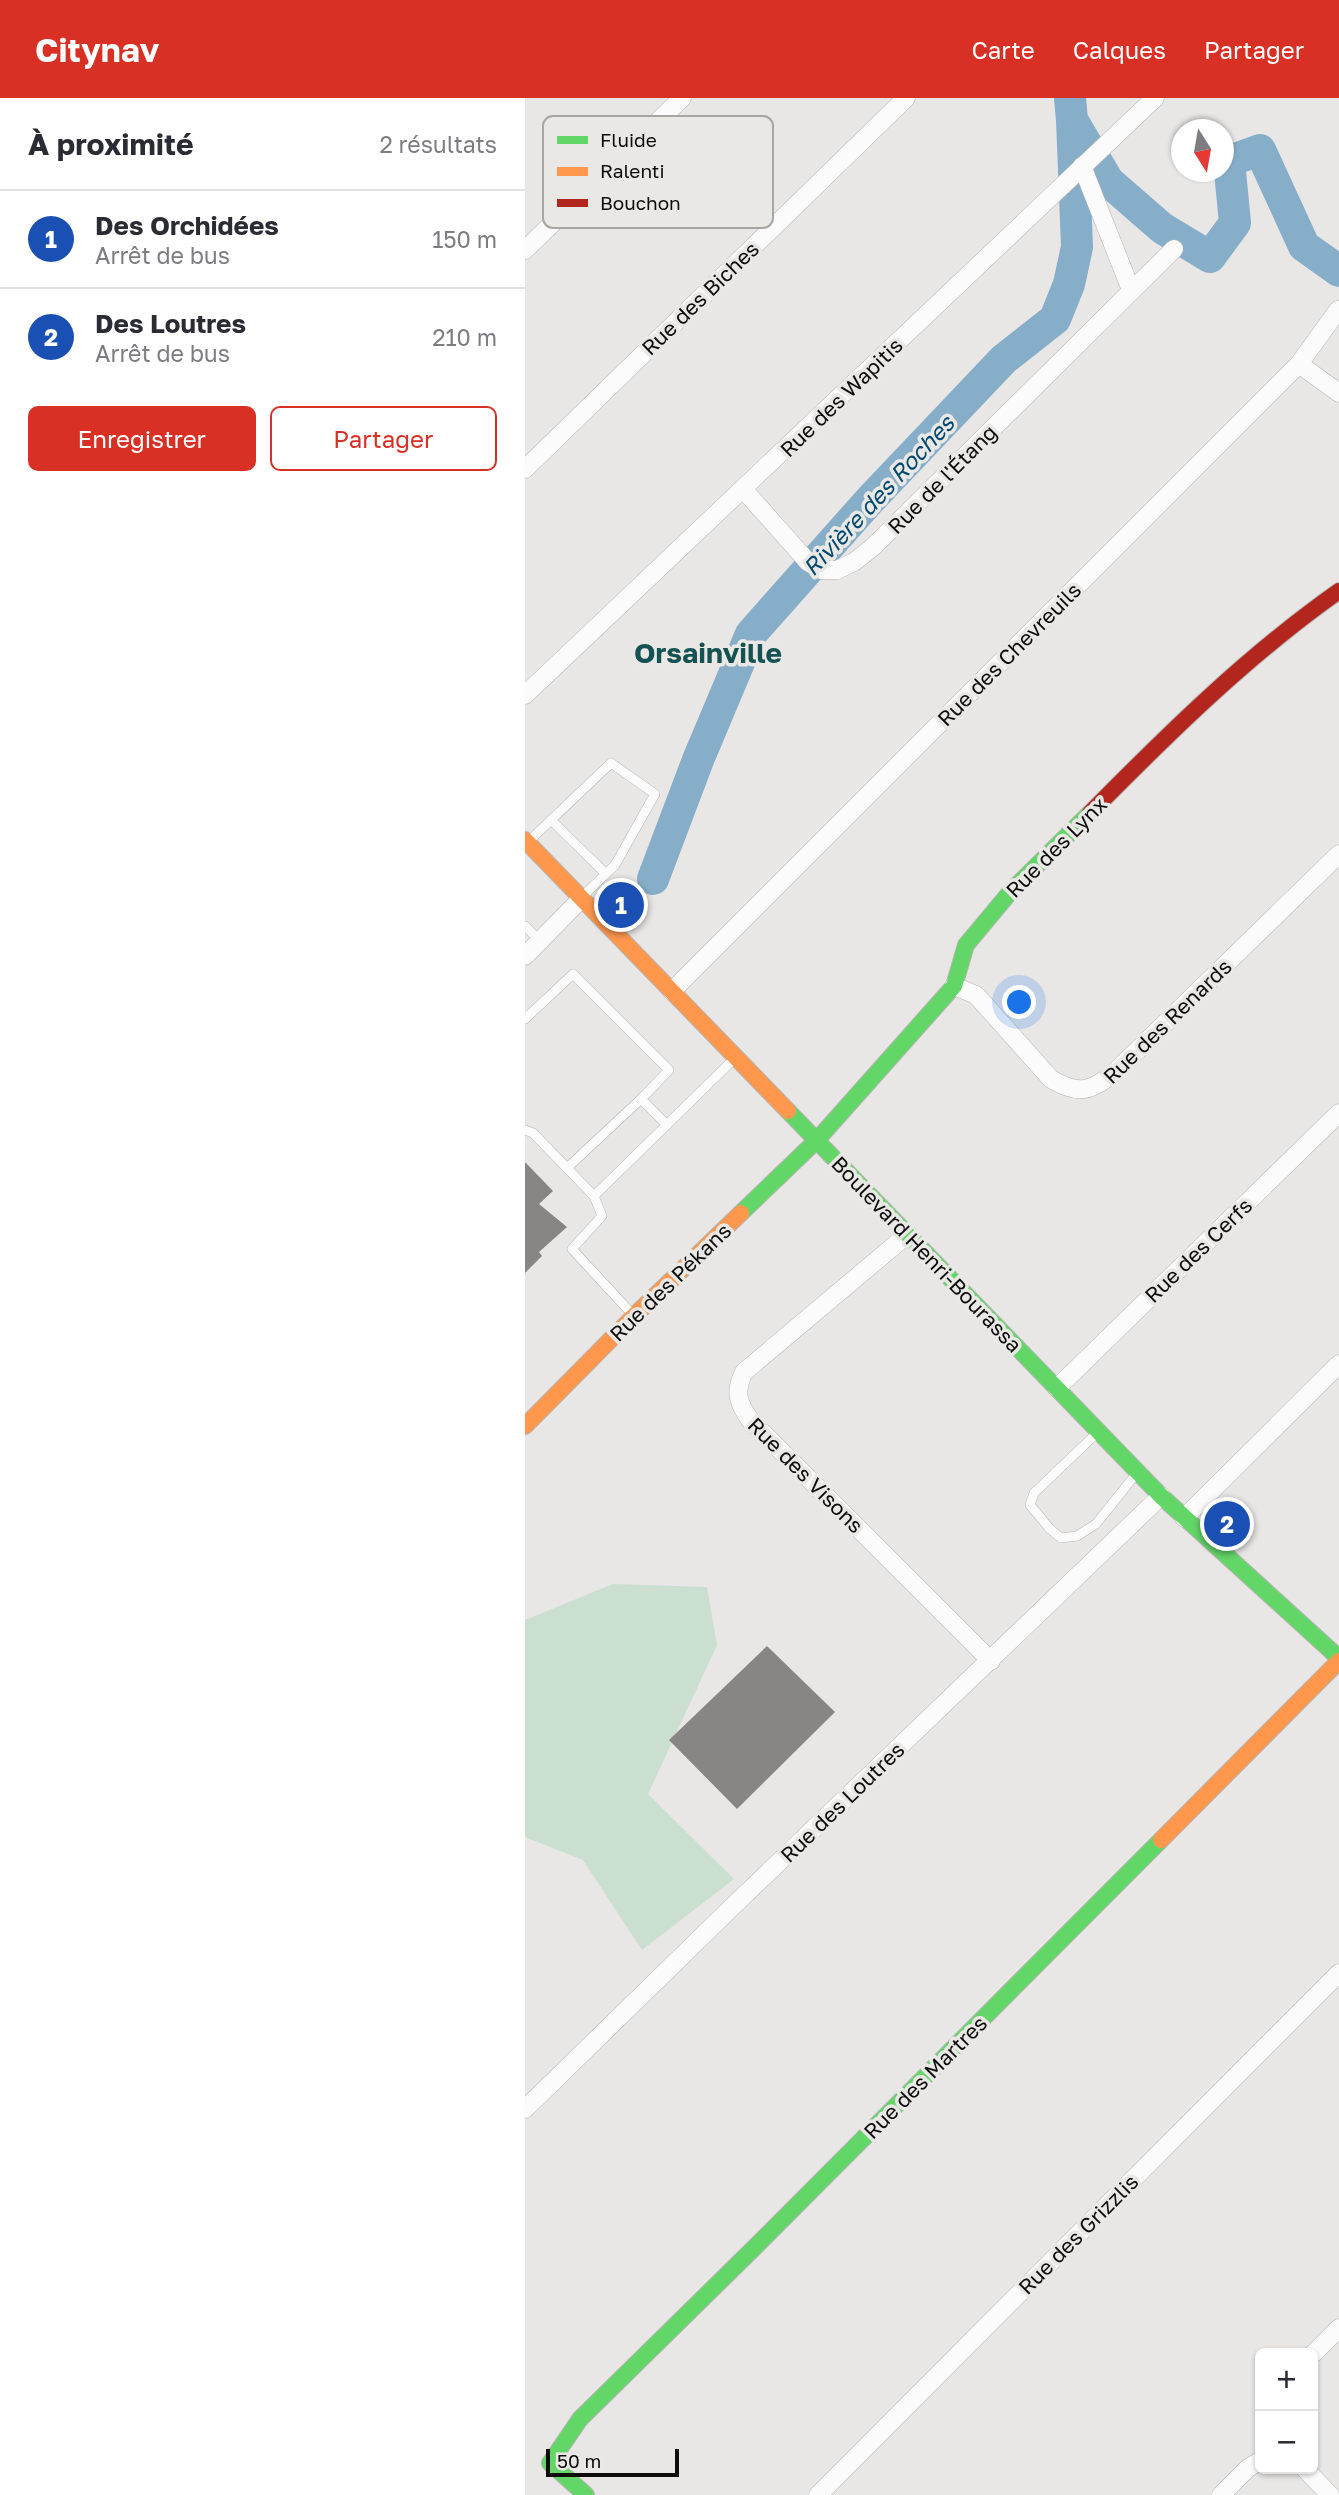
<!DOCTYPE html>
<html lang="fr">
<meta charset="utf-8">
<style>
:root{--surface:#fff;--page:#f7f7f7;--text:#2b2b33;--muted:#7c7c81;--line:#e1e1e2;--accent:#d93025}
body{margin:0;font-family:"Golos Text",sans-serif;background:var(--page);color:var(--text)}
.controls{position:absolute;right:21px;bottom:21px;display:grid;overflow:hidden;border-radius:10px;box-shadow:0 2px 5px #0004}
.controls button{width:63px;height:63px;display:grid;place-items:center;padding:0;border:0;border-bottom:2px solid var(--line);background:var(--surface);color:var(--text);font:35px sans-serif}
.compass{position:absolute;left:646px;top:21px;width:63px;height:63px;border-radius:50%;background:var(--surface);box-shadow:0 2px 5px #0004;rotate:169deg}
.scale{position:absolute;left:21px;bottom:18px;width:133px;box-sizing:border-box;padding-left:7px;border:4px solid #0c0c0b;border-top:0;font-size:19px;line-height:24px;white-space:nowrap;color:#0c0c0b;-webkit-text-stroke:5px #e9e8e5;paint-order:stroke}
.you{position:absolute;left:495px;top:905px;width:24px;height:24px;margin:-18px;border:5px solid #fff;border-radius:50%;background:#1a73e8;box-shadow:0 0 0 10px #1a73e833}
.badge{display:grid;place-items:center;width:46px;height:46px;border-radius:50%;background:var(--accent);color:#fff;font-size:23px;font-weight:700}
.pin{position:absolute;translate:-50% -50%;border:4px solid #fff;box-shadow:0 2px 7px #0006}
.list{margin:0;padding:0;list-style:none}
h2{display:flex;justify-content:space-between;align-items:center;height:91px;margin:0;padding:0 28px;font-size:30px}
h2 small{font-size:23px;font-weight:400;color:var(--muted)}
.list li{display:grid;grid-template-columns:46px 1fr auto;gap:21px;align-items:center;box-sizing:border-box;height:98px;padding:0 28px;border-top:2px solid var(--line)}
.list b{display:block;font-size:26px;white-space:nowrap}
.list p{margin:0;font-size:23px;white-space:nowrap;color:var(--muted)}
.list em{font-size:23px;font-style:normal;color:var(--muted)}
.actions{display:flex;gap:14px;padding:21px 28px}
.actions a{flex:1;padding:16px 0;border:2px solid var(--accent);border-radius:10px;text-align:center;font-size:24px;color:var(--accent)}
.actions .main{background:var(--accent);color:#fff}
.map{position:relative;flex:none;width:814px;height:2397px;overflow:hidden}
header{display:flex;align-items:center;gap:42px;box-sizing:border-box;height:98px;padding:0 35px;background:var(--accent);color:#fff}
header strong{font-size:33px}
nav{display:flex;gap:38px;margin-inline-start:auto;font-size:24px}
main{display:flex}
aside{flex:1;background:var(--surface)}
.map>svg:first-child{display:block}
.green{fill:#cadfd0}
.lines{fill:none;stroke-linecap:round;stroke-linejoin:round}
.river{stroke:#87aec9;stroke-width:32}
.building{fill:#878685}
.lane-casing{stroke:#b6b5b4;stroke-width:10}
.street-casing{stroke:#b6b5b4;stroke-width:19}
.fast-casing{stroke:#b6b5b4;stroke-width:18}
.slow-casing{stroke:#b6b5b4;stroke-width:18}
.jam-casing{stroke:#b6b5b4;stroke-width:18}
.lane{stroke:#fcfbfb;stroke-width:9}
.street{stroke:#fcfbfb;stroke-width:18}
.fast{stroke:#63d668;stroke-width:16}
.slow{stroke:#ff974d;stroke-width:16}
.jam{stroke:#b3261e;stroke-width:16}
.labels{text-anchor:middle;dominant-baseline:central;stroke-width:7;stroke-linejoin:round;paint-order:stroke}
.street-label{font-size:21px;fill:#0c0c0b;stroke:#e9e8e5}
.water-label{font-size:23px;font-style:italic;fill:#014971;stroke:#e9e8e5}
.district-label{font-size:28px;font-weight:bold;fill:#145253;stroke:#e9e8e5}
.key{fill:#e9e8e5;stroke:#a7a6a4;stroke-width:2}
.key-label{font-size:19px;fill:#0c0c0b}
</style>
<header>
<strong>Citynav</strong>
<nav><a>Carte</a><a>Calques</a><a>Partager</a></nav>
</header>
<main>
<aside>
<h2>À proximité<small>2 résultats</small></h2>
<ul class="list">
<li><span class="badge" style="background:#1a4fb4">1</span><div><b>Des Orchidées</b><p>Arrêt de bus</p></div><em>150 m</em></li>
<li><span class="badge" style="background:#1a4fb4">2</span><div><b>Des Loutres</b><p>Arrêt de bus</p></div><em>210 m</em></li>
</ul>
<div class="actions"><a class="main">Enregistrer</a><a>Partager</a></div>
</aside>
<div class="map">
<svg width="814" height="2397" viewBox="0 0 814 2397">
<rect width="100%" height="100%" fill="#e8e7e6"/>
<polygon class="green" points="88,1486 182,1489 192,1547 123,1696 209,1781 117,1852 58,1762 0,1739 0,1522"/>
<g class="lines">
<g class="river">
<polyline points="545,0 547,22 583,83 637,130 685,159 710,125 704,63 735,52 779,148 814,173"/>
<polyline points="128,781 173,662 226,536 345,402 479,261 530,221 544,186 552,149 547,22"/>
</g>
</g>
<g class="building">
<polygon points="0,1064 28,1093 14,1106 42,1129 14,1154 17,1158 0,1175"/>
<polygon points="242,1548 310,1614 212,1711 144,1642"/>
</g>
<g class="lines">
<g class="lane-casing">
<g id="lane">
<polyline points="5,742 26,722"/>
<polyline points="58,798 90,767 130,696 86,665 26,722 81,776"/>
<polyline points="0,828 15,843"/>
<polyline points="0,921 48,876 144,972 116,1001"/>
<polyline points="0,1032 8,1035 69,1098 209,961"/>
<polyline points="42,1070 116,1001 142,1027"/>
<polyline points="69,1098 77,1118 47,1151 108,1217"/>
<polyline points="573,1334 509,1395 505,1407 525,1431 536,1440 552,1438 571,1426 611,1376"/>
</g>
</g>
<g class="street-casing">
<g id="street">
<polyline points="557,68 606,192"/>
<polyline points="0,152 157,0"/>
<polyline points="774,266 814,295"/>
<polyline points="0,371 381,0"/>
<polyline points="219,392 283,464 297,472 312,472 329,464 349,448 649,151"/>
<polyline points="0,597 630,0"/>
<polyline points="0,858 57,800"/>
<path d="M429 888 451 897 526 981C553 997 565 994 589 975L814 756"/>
<polyline points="147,893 774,266 813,212"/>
<path d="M383 1136 219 1274C209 1294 213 1306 226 1323L466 1563"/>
<polyline points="532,1290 814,1015"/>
<polyline points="659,1420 814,1266"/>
<polyline points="0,2011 206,1810 636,1398"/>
<polyline points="788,2256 814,2230"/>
<polyline points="780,2371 805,2397"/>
<polyline points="293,2397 814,1875"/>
<polyline points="696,2397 723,2370 735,2363"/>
</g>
</g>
<g class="fast-casing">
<g id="fast">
<polyline points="263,1013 636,1398 814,1560"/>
<polyline points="216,1115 292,1042 429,888 441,847 487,792 565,715"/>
<polyline points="61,2397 25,2365 55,2321 229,2150 636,1742"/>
</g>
</g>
<g class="slow-casing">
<g id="slow">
<polyline points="0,742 263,1013"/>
<polyline points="0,1328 109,1218 216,1115"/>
<polyline points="636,1742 814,1563"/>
</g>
</g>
<g class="jam-casing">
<path id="jam" d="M565 715C643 636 723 557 814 493"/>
</g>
<use href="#lane" class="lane"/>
<use href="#street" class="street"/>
<use href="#fast" class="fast"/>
<use href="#slow" class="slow"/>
<use href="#jam" class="jam"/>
</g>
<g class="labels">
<g class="street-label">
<text transform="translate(175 200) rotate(-44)">Rue des Biches</text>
<text transform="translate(316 299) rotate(-44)">Rue des Wapitis</text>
<text transform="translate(417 381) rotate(-45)">Rue de l'Étang</text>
<text transform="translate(484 556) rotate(-45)">Rue des Chevreuils</text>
<text transform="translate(531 749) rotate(-45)">Rue des Lynx</text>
<text transform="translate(642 923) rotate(-44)">Rue des Renards</text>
<text transform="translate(673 1152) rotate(-44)">Rue des Cerfs</text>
<text transform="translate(402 1156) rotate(46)">Boulevard Henri-Bourassa</text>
<text transform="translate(145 1184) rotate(-44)">Rue des Pékans</text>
<text transform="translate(281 1377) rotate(45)">Rue des Visons</text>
<text transform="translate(317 1704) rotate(-44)">Rue des Loutres</text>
<text transform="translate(400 1979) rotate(-45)">Rue des Martres</text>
<text transform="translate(553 2136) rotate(-45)">Rue des Grizzlis</text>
</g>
<g class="water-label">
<text transform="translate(353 397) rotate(-47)">Rivière des Roches</text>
</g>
<g class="district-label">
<text x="183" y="554">Orsainville</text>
</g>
</g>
<rect x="18" y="18" width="230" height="112" rx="10" class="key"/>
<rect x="32" y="38" width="31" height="8" fill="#63d668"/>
<rect x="32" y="69" width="31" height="9" fill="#ff974d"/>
<rect x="32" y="101" width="31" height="8" fill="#b3261e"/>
<g class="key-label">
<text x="75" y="49">Fluide</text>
<text x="75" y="80">Ralenti</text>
<text x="75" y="112">Bouchon</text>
</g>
</svg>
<div class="controls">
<button>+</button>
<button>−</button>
</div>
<svg class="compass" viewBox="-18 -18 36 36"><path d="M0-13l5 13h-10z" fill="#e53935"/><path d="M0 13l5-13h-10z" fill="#7c7c81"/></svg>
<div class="scale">50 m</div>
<div class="you"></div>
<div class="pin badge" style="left:96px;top:807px;background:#1a4fb4">1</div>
<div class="pin badge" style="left:702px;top:1426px;background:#1a4fb4">2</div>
</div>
</main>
